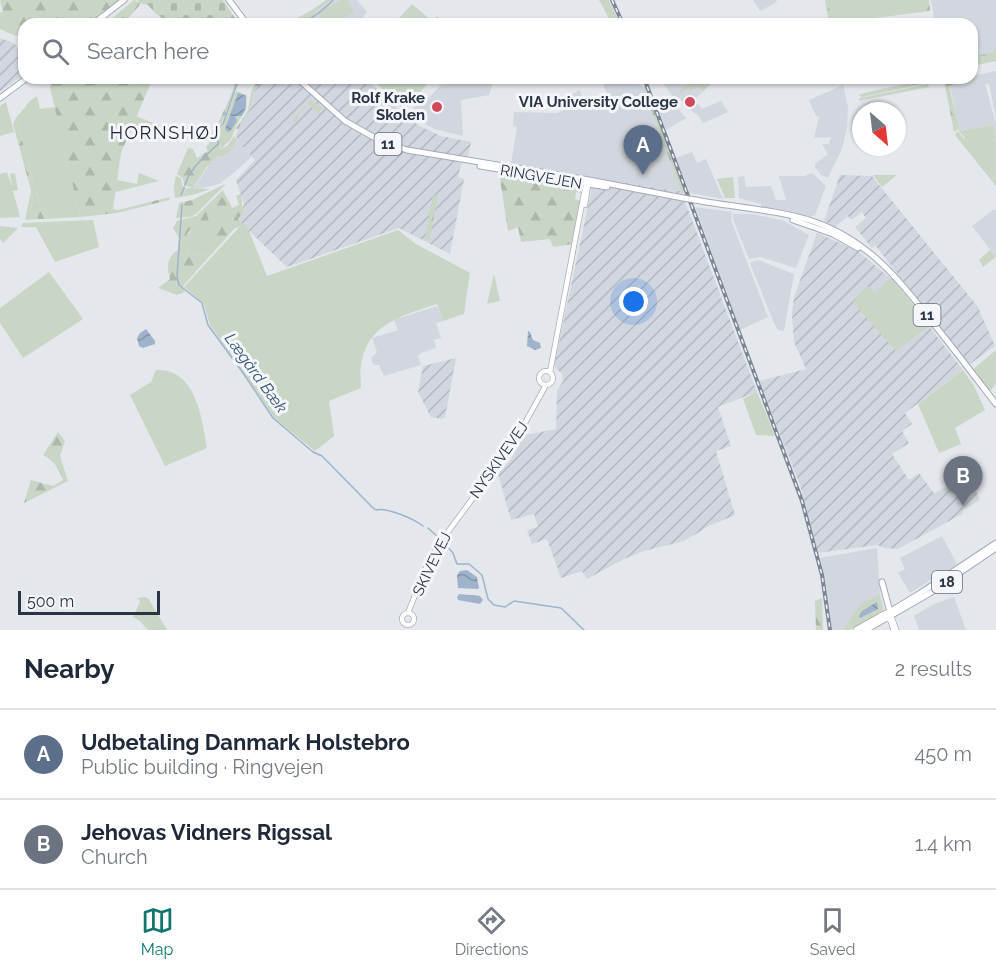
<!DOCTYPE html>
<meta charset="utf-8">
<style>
:root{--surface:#fff;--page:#f6f6f7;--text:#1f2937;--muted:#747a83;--line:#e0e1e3;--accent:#0f766e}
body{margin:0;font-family:Raleway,sans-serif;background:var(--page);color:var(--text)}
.compass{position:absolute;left:852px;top:102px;width:54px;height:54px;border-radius:50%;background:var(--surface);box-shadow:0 2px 4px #0004;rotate:152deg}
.scale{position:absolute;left:18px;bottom:15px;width:142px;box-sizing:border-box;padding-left:6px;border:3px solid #2b3445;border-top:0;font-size:16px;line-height:21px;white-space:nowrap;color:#2b3445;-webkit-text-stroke:4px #f4f6f9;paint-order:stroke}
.you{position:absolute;left:634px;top:302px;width:21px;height:21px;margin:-15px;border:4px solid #fff;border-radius:50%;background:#1a73e8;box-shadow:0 0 0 9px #1a73e833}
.badge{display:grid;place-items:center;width:39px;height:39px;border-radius:50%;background:var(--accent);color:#fff;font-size:20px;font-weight:700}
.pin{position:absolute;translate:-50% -50px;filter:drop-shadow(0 2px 3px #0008)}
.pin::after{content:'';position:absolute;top:32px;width:21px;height:18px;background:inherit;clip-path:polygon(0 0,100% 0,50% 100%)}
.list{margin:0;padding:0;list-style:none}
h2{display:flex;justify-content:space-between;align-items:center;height:78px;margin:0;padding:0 24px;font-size:26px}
h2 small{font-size:20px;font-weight:400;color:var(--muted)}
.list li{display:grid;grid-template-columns:39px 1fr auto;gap:18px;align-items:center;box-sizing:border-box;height:90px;padding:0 24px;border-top:2px solid var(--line)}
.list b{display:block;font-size:22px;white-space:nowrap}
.list p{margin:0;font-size:20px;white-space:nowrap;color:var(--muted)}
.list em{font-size:20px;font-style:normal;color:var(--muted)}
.icon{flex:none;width:33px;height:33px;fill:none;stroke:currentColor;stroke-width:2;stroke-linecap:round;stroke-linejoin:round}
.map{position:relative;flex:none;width:996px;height:630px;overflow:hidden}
.search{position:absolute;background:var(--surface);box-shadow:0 2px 4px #0004;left:18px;right:18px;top:18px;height:66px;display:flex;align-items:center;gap:15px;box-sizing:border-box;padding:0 21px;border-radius:18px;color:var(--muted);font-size:22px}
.sheet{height:258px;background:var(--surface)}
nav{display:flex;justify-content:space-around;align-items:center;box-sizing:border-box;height:84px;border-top:2px solid var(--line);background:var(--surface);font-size:16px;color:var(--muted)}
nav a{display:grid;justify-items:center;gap:3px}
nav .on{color:var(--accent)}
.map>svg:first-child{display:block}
.built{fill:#d2d6de}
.industrial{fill:url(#industrial-furrows)}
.green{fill:#c9d6c5}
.forest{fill:url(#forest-firs);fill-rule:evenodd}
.cemetery{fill:url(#cemetery-stones)}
.water{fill:url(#water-waves)}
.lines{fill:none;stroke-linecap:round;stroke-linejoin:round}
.stream{stroke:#9fb4cc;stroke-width:1.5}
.secondary-casing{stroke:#a9aeb7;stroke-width:6}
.primary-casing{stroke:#a3abb8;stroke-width:7}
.motorway-casing{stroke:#8b94a3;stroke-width:8}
.secondary{stroke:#fff;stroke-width:4.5}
.primary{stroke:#fff;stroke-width:5}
.motorway{stroke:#fff;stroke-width:7}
.rail-casing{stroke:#7d8696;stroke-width:4}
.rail{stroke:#f4f6f9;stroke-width:1.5;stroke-dasharray:4.5;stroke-linecap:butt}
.primary-bridge-casing{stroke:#a3abb8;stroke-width:7;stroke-linecap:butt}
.primary-bridge{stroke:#fff;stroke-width:5}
.poi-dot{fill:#d1495b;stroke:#f4f6f9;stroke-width:2}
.labels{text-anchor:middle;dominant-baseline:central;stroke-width:6;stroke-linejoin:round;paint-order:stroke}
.shield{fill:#f4f6f9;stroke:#676e7b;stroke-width:1.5}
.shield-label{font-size:14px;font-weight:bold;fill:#2b3445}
.poi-label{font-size:15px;font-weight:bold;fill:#2b3445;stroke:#f4f6f9;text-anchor:end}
.street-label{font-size:15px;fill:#2b3445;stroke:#f4f6f9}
.water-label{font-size:16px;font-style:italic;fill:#34527a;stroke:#f4f6f9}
.quarter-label{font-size:18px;letter-spacing:1.5px;fill:#1d2536;stroke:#f4f6f9}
</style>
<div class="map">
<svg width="996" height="630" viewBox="0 0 996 630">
<defs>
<pattern id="industrial-furrows" width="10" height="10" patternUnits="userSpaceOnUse" patternTransform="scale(1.5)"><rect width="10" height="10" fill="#d2d6de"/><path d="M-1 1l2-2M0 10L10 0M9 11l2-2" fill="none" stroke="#b4b8c0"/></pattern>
<pattern id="forest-firs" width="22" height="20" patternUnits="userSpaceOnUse" patternTransform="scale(1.5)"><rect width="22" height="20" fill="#c9d6c5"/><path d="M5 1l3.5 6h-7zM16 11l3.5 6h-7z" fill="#adb8ab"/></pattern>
<pattern id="cemetery-stones" width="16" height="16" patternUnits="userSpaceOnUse" patternTransform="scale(1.5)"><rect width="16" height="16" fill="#c9d6c5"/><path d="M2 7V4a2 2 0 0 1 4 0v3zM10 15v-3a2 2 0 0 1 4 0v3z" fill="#adb8ab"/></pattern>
<pattern id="water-waves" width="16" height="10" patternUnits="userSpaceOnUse" patternTransform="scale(1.5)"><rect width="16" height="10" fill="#9fb4cc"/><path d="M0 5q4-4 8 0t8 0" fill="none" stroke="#8293a7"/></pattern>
</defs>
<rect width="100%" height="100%" fill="#e4e7ec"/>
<g class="built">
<polygon points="332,0 357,0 367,12 363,17 368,24 306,24 305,21 314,17 315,12"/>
<polygon points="753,0 776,0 777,2 760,11"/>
<polygon points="931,0 996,0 996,56 972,61 972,24 935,24"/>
<polygon points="996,71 996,119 989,84 985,84 996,124 996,142 992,125 959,131 949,80 972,78 972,76"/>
<polygon points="448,78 494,79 489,95 461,100 463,136 434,129 408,114 420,101 426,101"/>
<polygon points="606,78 630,78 643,87 681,191 594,178 511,164 517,127 513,126 514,112 557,113 571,106 566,97 580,90 584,104 607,93 601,80"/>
<polygon points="659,78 714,78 709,81 711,84 694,100 702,109 721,101 728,112 703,123 697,113 695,114 679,98 674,98"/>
<polygon points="843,85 848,107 847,128 842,149 828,178 821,175 815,167 815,164 828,154 822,144 829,144 831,137 814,138 819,117 816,116 809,100"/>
<polygon points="667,96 686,118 666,130 656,104"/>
<polygon points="237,140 252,156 236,171 219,184 203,188 194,188 211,162 217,156 228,152"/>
<polygon points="692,152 697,163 706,159 723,199 690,193 676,158"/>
<polygon points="812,173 826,186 815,215 811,217 761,208 761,204 739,198 738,177 744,176 746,187 771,186 776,200 786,200 779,176 804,176"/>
<polygon points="695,207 732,212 731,220 768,317 740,330"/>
<polygon points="993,210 996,210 996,257 972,226"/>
<polygon points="733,214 753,214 784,221 809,235 796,268 760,257 749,259 733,219"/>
<polygon points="758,260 794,274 784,331 778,330 774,323 750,263"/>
<polygon points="437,306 443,321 436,323 441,338 434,340 436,348 421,353 418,356 421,365 384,376 379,365 374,365 372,362 371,358 377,352 372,338 398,330 394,320"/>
<polygon points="942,536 957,564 910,593 898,573 905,569 900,558"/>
<polygon points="877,548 880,594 860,604 843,630 832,630 820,558"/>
<polygon points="954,597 966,630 919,630 914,616 934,604"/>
</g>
<g class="industrial">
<polygon points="0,38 14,43 24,56 24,74 0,92"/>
<polygon points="265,78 365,78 408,118 420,126 441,136 471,142 468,157 461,165 458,177 464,179 450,254 399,228 287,267 247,229 237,218 244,205 236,180 255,160 237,140 236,135 240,124 250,110 254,91"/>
<polygon points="840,175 872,176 978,307 995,346 970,364 967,363 875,245 872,248 855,227 866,218 862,212 851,220 848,216 835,227 824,221"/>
<polygon points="594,178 681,191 757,392 718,407 731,446 716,451 735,515 709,526 684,541 644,551 624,559 587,579 582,571 561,578 547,539 532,544 527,530 538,527 534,514 511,520 498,474 511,459 525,435 556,429 557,391 563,381 562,374 554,366"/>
<polygon points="817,233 858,251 896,283 963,370 905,413 912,424 902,431 909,443 892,454 909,480 919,473 934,493 969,476 980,500 963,510 962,514 898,549 884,548 877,545 818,553 800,485 759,381 806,369 794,342 792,313 794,297"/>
<polygon points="456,358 445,417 442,419 431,417 418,392 423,366"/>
</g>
<g class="green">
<polygon points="341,0 347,0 354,12 333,24 325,24 318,13"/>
<polygon points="599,0 609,0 620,24 612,24"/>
<polygon points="826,0 928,0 930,9 830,23"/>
<polygon points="412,4 432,21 437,16 445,24 394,24"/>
<polygon points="371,78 447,78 440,85 431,80 421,91 421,94 404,110"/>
<polygon points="702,78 712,78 709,80 711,84 703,91 698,85 691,91 688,88 681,94 680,92 684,86"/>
<polygon points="926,80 928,83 862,97 858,95 876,90"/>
<polygon points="928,84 929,87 859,101 860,98"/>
<polygon points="236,91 247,95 246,110 238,122 231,139 224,146 219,149 220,142 215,137 215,132 223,125"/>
<polygon points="37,96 40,109 55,107 80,217 44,219 16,118 30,101"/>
<polygon points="311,100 323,108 318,113 308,104 298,115 299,117 295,122 298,127 293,119"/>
<polygon points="6,102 14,132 0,136 0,106"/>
<polygon points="136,116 171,130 167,139 143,129 141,133 131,128"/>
<polygon points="993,125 996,142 996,182 965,142 964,137 959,131"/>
<polygon points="7,172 12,187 10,174 15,173 18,190 13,191 20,217 0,218 0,174"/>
<polygon points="139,173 159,181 115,192 117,180 137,184"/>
<polygon points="873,175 897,175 882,187"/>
<polygon points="176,176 181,178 182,185 186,187 183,196 186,189 189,188 210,189 196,194 175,198 174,186"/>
<polygon points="733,177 735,198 725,198 717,179"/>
<polygon points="225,184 225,185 196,214 192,200"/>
<polygon points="31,191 33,198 30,213 37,215 38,219 25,220"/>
<polygon points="214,206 221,206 231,211 233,217 232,223 207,254 190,255 185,243 185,237"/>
<polygon points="92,220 93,220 99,247 55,262 36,227 83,228 21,227 23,223"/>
<path d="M243 223 248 228 267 276 398 230 416 244 470 273 464 314 443 321 437 304C390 319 356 330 361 388L329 401 334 436 315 451 275 419 210 325 204 304 184 287Z"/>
<polygon points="0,226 18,228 3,243 0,239"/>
<polygon points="990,250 996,257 983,267 979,260"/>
<polygon points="49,272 83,319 23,358 0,323 0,308"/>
<polygon points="494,274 500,301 487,304"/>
<polygon points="891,278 930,325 896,351 853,302 867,286 875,293"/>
<polygon points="996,350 996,384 989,392 972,370"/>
<path d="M156 370C196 368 202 418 207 448L165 466 130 395 151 382Z"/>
<polygon points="963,370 974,386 985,410 955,428 961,444 939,453 918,404"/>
<polygon points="757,392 775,435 774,436 756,435 743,399"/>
<polygon points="880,594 884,611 850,630 843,630 860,604"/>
<polygon points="144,597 148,598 167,630 148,630 140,621 133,617 140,602 139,599 134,599"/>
</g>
<g class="forest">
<polygon points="0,0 118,0 108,12 91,24 24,24 24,33 16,36 0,29 0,13 3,11"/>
<polygon points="134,0 140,3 139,6 123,24 105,24"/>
<polygon points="326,0 332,0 315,12 314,17 305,21 306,24 286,24 312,10"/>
<polygon points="825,0 828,0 831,20 875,15 873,0 876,15 926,8 926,0 929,0 930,11 829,24"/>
<polygon points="994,48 996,48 996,61 972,66 972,57 994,52"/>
<polygon points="52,78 153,78 121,153 113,209 118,210 170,197 169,200 117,213 80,217 50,87"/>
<path d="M235 78H238V81L222 123 216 129 215 138 219 142V149L227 146 234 136 237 140 229 152 221 157 217 156 206 168 193 188 184 185 183 178 177 174 188 148 193 149 197 158 208 151 206 147 210 142 209 140 213 129 216 127C221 117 236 88 235 78Z"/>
<polygon points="260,78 265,78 254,91 250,110 238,129 236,129 248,110 252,89"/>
<polygon points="974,79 975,81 949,86 959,129 954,132 945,86 947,82 948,84"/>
<polygon points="646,86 686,192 682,194 643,87"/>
<polygon points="16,118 44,219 38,219 37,215 30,213 33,198 13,124"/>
<polygon points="958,131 996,182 996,186 955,135"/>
<polygon points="499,173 582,188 582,193 576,192 575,199 581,201 573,244 553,247 550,239 521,242 518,227 508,231"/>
<path d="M223 190 232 208 239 205 236 196 241 194 243 212 238 219 244 226 235 228 183 286 185 292 177 295 158 288 170 279C167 268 166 257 178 250L179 238 173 228 177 221 196 216ZM214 206H221L231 211V216L233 217 232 223C222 223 218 228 212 236L216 243 207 254 190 255C185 245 182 239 190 230L210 226 207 214Z"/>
<polygon points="433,195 438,197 429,241 425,238"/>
<polygon points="192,200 196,214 190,217 176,218 179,203"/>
<path d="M58 432 65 441 60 456 68 481 24 503 31 480 53 486 63 480C59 468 54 461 43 455Z"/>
<polygon points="822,598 823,630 816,630 815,601"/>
</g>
<polygon class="cemetery" points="137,0 223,0 239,24 171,24 155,13 148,5 140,3"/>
<g class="water">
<polygon points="238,93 246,96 246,107 242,116 235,116 237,121 231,130 228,132 225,129"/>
<polygon points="146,329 155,341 155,344 143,348 139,346 137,338 140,333"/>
<polygon points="528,331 530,332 533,340 540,343 541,348 535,350 527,346"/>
<polygon points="467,570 477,577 479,588 478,589 458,588 457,575 460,571"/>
<polygon points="459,594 480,596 483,600 480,604 458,600 457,597"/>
<polygon points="877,602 878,609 860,618 859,616 862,611"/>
</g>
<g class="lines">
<g class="stream">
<path d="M302 24C311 19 326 8 333 0"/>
<path d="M185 185C191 166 205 157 219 143L215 137 214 132 223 124 239 78"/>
<polyline points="181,195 184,188"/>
<path d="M182 205 177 276 179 285 202 303 208 325 243 373 273 418 313 452 322 456 372 507 376 510C387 507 414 519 423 526"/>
<polyline points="428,528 438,537"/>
<polyline points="444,543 453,553 457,564 469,564 482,575 488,599 494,605 505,607 514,601 561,608 584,630"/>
</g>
<g class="secondary-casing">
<g id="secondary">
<polyline points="585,205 588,185"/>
<circle cx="546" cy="378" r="7"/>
<polyline points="550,372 585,188 588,185"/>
<polyline points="408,613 425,570 439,544 515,441 546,385"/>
<circle cx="408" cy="619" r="6"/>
</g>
</g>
<g class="primary-casing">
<g id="primary">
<polyline points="229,0 247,24"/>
<polyline points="93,24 124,0"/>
<polyline points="297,78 345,121 377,139 407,150 589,180 683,198"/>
<polyline points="0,98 27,78"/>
<polyline points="480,166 607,187"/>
<path d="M695 200C732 207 780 210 815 222 870 241 903 284 937 328 957 353 976 378 996 404"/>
<polyline points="793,220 833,234 858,248"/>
<polyline points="882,582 890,612"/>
<polyline points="886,614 919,594 996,543"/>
<polyline points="866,630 930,593 996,548"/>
</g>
</g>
<g class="motorway-casing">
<g id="motorway">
<polyline points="882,616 891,619 895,630"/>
<polyline points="857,630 886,614"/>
</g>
</g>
<use href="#secondary" class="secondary"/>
<use href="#primary" class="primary"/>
<use href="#motorway" class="motorway"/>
<g class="rail-casing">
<g id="rail">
<polyline points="612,0 623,24"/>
<polyline points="644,78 802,501 822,575 830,630"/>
</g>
</g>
<use href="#rail" class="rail"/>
<g class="primary-bridge-casing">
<polyline id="primary-bridge" points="683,198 695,200"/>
</g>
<use href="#primary-bridge" class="primary-bridge"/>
</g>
<g class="poi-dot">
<circle cx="690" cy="102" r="6"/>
<circle cx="437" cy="107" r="6"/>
</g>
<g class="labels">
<g class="shield">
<rect x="374.5" y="133" width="27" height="22" rx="4.5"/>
<rect x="913.5" y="304" width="27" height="22" rx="4.5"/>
<rect x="932" y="571" width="30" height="22" rx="4.5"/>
</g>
<g class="shield-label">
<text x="388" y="144">11</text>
<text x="927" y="315">11</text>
<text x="947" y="582">18</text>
</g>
<g class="poi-label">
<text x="425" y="98">Rolf Krake<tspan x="425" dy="17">Skolen</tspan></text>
<text x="678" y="102">VIA University College</text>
</g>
<g class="street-label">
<text transform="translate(541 177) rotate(10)">RINGVEJEN</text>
<text transform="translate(499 460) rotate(-55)">NYSKIVEVEJ</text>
<text transform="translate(432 564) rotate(-64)">SKIVEVEJ</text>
</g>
<g class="water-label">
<text transform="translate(256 373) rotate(54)">Lægård Bæk</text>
</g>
<g class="quarter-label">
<text x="165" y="132">HORNSHØJ</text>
</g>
</g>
</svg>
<svg class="compass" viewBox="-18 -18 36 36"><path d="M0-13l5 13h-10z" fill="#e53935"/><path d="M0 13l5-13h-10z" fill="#747a83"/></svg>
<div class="scale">500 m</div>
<div class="you"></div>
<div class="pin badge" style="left:643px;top:175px;background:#5c6f8a">A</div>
<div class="pin badge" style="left:963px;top:506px;background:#6b7280">B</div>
<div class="search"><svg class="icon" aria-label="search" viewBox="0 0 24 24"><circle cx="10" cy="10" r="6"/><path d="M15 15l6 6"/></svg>Search here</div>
</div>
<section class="sheet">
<h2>Nearby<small>2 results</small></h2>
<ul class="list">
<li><span class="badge" style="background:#5c6f8a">A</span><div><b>Udbetaling Danmark Holstebro</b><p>Public building · Ringvejen</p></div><em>450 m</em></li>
<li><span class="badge" style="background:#6b7280">B</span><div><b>Jehovas Vidners Rigssal</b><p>Church</p></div><em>1.4 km</em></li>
</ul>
</section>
<nav>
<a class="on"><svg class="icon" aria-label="map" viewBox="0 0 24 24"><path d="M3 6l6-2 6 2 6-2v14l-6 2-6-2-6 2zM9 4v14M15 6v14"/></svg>Map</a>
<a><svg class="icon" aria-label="directions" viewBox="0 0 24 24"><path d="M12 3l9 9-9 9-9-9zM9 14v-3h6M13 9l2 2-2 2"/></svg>Directions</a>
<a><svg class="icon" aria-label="saved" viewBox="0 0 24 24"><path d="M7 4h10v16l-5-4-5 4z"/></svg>Saved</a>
</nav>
